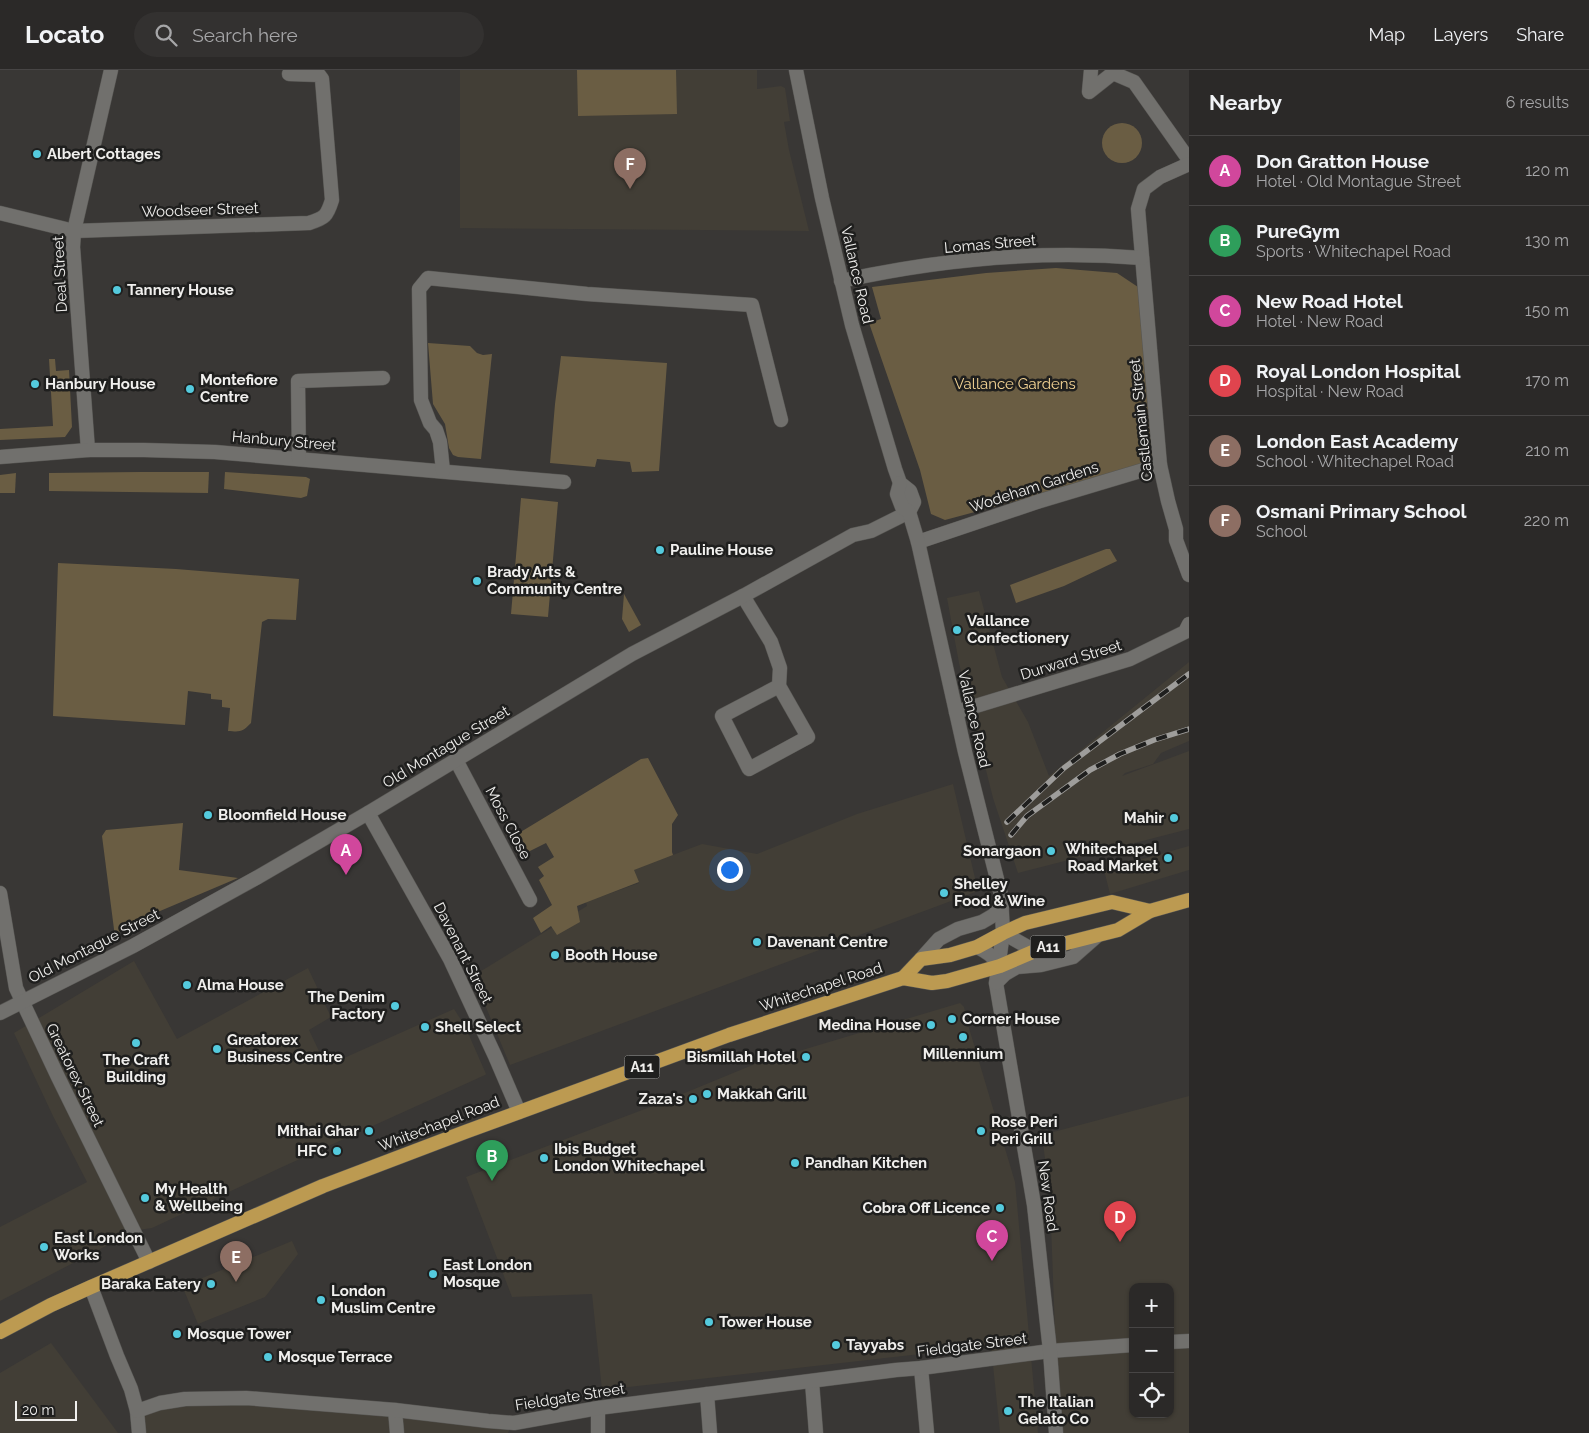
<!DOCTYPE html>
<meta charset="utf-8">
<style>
:root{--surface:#2b2928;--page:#333130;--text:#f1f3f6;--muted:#a6a6a8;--line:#474545;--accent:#8c9099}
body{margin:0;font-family:Raleway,sans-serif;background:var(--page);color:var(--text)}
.controls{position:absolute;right:15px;bottom:15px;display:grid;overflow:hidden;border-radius:10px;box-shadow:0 1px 4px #0004}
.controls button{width:45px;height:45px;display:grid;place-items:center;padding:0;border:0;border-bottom:1px solid var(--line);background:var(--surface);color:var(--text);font:25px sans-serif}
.scale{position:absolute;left:15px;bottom:12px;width:62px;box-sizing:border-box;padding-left:5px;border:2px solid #f0efed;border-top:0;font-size:14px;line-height:18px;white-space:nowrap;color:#f0efed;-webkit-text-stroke:4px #1f1f1e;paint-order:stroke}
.you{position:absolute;left:729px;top:799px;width:18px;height:18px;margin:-12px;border:4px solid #fff;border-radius:50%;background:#1a73e8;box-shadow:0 0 0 8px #1a73e833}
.badge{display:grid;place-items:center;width:32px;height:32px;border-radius:50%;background:var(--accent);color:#fff;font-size:16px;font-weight:700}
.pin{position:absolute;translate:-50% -41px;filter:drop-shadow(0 1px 2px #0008)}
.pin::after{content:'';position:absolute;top:26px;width:18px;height:15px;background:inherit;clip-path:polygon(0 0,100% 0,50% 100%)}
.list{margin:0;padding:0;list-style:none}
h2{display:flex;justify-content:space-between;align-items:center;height:65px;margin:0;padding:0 20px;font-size:21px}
h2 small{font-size:16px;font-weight:400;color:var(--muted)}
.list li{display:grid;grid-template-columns:32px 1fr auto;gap:15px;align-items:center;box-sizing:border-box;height:70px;padding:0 20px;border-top:1px solid var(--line)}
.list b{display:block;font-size:19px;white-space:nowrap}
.list p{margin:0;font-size:16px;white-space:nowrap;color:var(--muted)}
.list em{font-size:16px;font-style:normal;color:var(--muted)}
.icon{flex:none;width:28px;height:28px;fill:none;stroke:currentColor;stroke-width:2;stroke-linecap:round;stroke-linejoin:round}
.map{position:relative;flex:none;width:1189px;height:1363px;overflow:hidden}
header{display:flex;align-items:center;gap:30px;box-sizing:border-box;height:70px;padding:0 25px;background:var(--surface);border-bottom:1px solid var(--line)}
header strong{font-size:24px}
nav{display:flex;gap:28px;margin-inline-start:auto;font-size:18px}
.search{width:350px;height:45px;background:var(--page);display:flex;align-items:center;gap:12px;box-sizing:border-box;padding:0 18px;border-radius:28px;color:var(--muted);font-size:19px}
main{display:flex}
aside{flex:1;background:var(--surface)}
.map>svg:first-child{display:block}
.built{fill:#423e36;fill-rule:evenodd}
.green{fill:#6a5d43}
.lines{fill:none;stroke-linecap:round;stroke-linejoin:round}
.minor-casing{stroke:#565552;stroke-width:15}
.tertiary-casing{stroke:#565552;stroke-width:15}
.secondary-casing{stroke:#565552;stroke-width:15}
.trunk-casing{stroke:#565552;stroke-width:15}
.minor{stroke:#71706d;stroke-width:14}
.tertiary{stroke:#71706d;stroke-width:14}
.secondary{stroke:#71706d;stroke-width:14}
.trunk{stroke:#bc9a51;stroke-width:14}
.rail-casing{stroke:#9e9d9b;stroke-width:5.5}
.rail{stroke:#1f1f1e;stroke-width:4;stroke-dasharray:11;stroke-linecap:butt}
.poi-dot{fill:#54cadd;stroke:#1f1f1e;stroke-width:2}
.labels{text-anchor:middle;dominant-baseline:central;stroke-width:5;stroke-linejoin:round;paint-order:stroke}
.shield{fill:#1f1f1e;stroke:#b1b1af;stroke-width:1}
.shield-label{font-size:14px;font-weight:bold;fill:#f0efed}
.poi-label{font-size:15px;font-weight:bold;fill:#f0efed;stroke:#1f1f1e;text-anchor:start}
.street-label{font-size:15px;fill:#f0efed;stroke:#1f1f1e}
.park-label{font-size:15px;fill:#f4d494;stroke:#1f1f1e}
</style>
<header>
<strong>Locato</strong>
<div class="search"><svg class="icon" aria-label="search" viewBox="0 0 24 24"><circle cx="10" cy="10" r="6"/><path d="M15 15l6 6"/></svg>Search here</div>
<nav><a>Map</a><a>Layers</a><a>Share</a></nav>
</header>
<main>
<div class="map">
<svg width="1189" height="1363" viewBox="0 0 1189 1363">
<rect width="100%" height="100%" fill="#393735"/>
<g class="built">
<polygon points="460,0 757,0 757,19 781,16 785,18 790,51 784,52 789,80 809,161 460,158"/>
<polygon points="979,521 1002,607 1028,652 1049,706 1189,592 1189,671 1161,683 1153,694 1125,703 1122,706 1189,681 1189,759 1018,803 993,728 959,593 947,528"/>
<polygon points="953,714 978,821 510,995 473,906 587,836 586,832 639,813 633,800 702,774 757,784 857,744"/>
<polygon points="1189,776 1189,800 1110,824 1104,800"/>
<polygon points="134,891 177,969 308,898 331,947 309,960 326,996 454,939 465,956 486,1004 485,1005 280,1098 152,1158 138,1160 127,1165 0,1231 0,1157 87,1112 53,1046 14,963"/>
<polygon points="960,933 964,937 969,958 1015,1112 1038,1363 1000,1363 991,1276 602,1320 592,1224 512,1227 466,1107 658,1034 755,994"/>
<path d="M1189 1026V1363H1063L1056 1288 1050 1128 1042 1065ZM1133 1217H1170V1344H1133Z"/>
<polygon points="292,1171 298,1184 265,1227 198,1254 183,1218 196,1214 195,1211"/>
<polygon points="51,1273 118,1363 0,1363 0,1303"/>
<polygon points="246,1328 510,1358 508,1363 139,1363 137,1341"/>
</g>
<g class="green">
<polygon points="577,0 676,0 677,44 578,46"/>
<circle cx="1122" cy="73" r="20"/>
<polygon points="1056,198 1117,203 1141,219 1154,394 945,450 931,444 920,400 869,253 881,249 872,217 986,203"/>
<polygon points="428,273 470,276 477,283 483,285 492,284 481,389 458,387 453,385 449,378 445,354 433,334"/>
<polygon points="561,286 667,293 659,401 632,402 630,392 597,389 595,397 550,393 555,334"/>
<polygon points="49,289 55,289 56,301 69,300 72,357 65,367 0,370 0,359 53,356"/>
<polygon points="140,402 209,402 208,423 49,421 49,403"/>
<polygon points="225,402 306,407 310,409 307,426 301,428 224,419"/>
<polygon points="16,403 15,423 0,423 0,405"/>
<polygon points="521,428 558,432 548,547 511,544"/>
<polygon points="1106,479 1110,479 1117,491 1064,516 1016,533 1010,515"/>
<path d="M58 493 176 499 299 509 296 550 268 549 262 552 251 653C242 662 241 662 228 661L230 638 222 637V630L211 629V624L188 621 185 655 53 646Z"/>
<polygon points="624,524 641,555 629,562 622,549"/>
<polygon points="648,688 678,745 672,754 672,782 673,785 634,800 639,812 577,836 580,852 557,865 551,856 541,863 533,848 552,835 539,810 544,806 538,797 554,787 546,773 528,782 519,763 641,689"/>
<polygon points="183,753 179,800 238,808 127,855 115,867 102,766 106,760"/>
</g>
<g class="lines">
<g class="minor-casing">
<g id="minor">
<polyline points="1091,0 1089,22 1113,3 1134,12 1189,90"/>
<polyline points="1189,94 1160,107 1144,119 1138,139 1160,395 1168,431 1176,459 1176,470 1189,505"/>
<path d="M0 143 74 161 309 153C325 148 327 146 332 130L322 9 319 5 289 4"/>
<path d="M841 211C940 189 1041 180 1142 188"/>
<polyline points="88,380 73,177 74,161 111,0"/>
<polyline points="0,387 88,380 144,380 215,382 564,412"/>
<polyline points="299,389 298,311 383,308"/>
<polyline points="443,401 440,372 436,360 430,353 421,330 419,219 428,208 587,224 752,235 781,350"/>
<polyline points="918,472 1040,431 1160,395"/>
<polyline points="743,526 771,572 780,598 779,616 808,667 749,699 722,646 779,616"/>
<polyline points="956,642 1130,589 1185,562 1189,554"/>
<polyline points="456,690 530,830"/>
<polyline points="368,743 450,889 495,986 519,1042"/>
<polyline points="0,823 16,918 58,1007 149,1192"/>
<polyline points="0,943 133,876 258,807 368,743 632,584 743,526 853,465 871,461 909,442"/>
<polyline points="921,1298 927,1363"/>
<polyline points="812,1312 816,1363"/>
<polyline points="707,1324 710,1363"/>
<polyline points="598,1338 598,1363"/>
<polyline points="395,1340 397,1363"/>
<polyline points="137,1341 139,1363"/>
</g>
</g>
<g class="tertiary-casing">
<g id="tertiary">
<polyline points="91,1217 117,1286 131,1319 137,1341 160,1333 185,1329 246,1328 395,1340 488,1351 514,1353 598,1338 896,1300 921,1298 1050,1281 1133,1275"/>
<polyline points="1170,1272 1189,1271"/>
</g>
</g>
<g class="secondary-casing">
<g id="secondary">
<polyline points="796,0 822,128 852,255 895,399 900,413 910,421 914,432 909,442"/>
<polyline points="900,413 897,424 902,437 909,442 918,472 965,682 1001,825 1003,863 996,913 1034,1135 1050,1281 1056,1363"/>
<polyline points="1003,863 1035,881"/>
<path d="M977 877C987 882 993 886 1000 896"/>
<polyline points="921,889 939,869 958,859 982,852 994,845 1002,836"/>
<polyline points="996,913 1005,904 1017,897 1041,895 1073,887 1098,865"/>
</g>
</g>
<g class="trunk-casing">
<g id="trunk">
<polyline points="903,908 921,889 950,885 977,877 1003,863 1025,853 1112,832 1150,841"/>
<polyline points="0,1262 51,1235 91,1217 323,1116 465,1062 729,965 903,908 932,913 947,911 1000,896 1035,881 1118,860 1150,841 1189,830"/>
</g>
</g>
<use href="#minor" class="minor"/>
<use href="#tertiary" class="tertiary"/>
<use href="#secondary" class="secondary"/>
<use href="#trunk" class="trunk"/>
<g class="rail-casing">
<g id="rail">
<polyline points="1007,752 1064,698 1189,604"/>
<polyline points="1011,765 1027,746 1090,700 1120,684 1154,670 1189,659"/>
</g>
</g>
<use href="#rail" class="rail"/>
</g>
<g class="poi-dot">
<circle cx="37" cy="84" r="5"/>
<circle cx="117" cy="220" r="5"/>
<circle cx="35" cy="314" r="5"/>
<circle cx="190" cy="319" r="5"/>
<circle cx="660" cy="480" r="5"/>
<circle cx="477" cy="511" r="5"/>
<circle cx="957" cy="560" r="5"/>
<circle cx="208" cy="745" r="5"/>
<circle cx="1174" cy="748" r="5"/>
<circle cx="1051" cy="781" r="5"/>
<circle cx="1168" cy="788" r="5"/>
<circle cx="944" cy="823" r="5"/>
<circle cx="757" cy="872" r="5"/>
<circle cx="555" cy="885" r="5"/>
<circle cx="187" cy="915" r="5"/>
<circle cx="395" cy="936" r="5"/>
<circle cx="952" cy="949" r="5"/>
<circle cx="931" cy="955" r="5"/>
<circle cx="425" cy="957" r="5"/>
<circle cx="963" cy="967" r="5"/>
<circle cx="136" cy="973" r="5"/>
<circle cx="217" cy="979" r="5"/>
<circle cx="806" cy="987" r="5"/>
<circle cx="707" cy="1024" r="5"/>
<circle cx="693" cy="1029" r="5"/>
<circle cx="369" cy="1061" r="5"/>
<circle cx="981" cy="1061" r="5"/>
<circle cx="337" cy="1081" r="5"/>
<circle cx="544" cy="1088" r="5"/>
<circle cx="795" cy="1093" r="5"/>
<circle cx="145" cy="1128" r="5"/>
<circle cx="1000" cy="1138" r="5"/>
<circle cx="44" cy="1177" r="5"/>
<circle cx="433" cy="1204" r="5"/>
<circle cx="211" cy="1214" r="5"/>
<circle cx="321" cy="1230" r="5"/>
<circle cx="709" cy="1252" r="5"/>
<circle cx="177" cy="1264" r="5"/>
<circle cx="836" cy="1275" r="5"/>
<circle cx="268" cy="1287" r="5"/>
<circle cx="1008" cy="1341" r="5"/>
</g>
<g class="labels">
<g class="shield">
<rect x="1030.5" y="865.5" width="35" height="23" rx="4"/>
<rect x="624.5" y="985.5" width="35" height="23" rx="4"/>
</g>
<g class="shield-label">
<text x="1048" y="877">A11</text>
<text x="642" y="997">A11</text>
</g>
<g class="poi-label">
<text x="47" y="84">Albert Cottages</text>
<text x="127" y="220">Tannery House</text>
<text x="200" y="310">Montefiore<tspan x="200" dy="17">Centre</tspan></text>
<text x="45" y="314">Hanbury House</text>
<text x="670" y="480">Pauline House</text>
<text x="487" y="502">Brady Arts &amp;<tspan x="487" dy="17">Community Centre</tspan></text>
<text x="967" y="551">Vallance<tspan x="967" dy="17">Confectionery</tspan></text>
<text x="218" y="745">Bloomfield House</text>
<text x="1164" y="748" text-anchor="end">Mahir</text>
<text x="1158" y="779" text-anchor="end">Whitechapel<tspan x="1158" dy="17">Road Market</tspan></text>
<text x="1041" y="781" text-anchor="end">Sonargaon</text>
<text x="954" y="814">Shelley<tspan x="954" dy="17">Food &amp; Wine</tspan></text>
<text x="767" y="872">Davenant Centre</text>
<text x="565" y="885">Booth House</text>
<text x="197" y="915">Alma House</text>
<text x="385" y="927" text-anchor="end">The Denim<tspan x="385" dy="17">Factory</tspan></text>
<text x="962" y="949">Corner House</text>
<text x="921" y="955" text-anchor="end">Medina House</text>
<text x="435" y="957">Shell Select</text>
<text x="227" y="970">Greatorex<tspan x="227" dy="17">Business Centre</tspan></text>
<text x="963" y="984" text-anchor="middle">Millennium</text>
<text x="796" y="987" text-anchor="end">Bismillah Hotel</text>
<text x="136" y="990" text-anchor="middle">The Craft<tspan x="136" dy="17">Building</tspan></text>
<text x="717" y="1024">Makkah Grill</text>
<text x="683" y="1029" text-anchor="end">Zaza's</text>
<text x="991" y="1052">Rose Peri<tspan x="991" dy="17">Peri Grill</tspan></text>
<text x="359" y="1061" text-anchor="end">Mithai Ghar</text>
<text x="554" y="1079">Ibis Budget<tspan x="554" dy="17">London Whitechapel</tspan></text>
<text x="327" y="1081" text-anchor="end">HFC</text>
<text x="805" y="1093">Pandhan Kitchen</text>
<text x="155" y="1119">My Health<tspan x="155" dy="17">&amp; Wellbeing</tspan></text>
<text x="990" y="1138" text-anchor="end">Cobra Off Licence</text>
<text x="54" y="1168">East London<tspan x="54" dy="17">Works</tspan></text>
<text x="443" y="1195">East London<tspan x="443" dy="17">Mosque</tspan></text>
<text x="201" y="1214" text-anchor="end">Baraka Eatery</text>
<text x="331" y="1221">London<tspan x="331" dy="17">Muslim Centre</tspan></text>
<text x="719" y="1252">Tower House</text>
<text x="187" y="1264">Mosque Tower</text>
<text x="846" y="1275">Tayyabs</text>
<text x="278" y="1287">Mosque Terrace</text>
<text x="1018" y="1332">The Italian<tspan x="1018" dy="17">Gelato Co</tspan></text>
</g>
<g class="street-label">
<text transform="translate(200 140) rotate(-2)">Woodseer Street</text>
<text transform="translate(990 174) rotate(-5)">Lomas Street</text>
<text transform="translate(60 204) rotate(-93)">Deal Street</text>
<text transform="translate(857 205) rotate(77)">Vallance Road</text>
<text transform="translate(1141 350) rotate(-96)">Castlemain Street</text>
<text transform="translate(284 371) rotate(5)">Hanbury Street</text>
<text transform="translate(1034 417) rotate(-18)">Wodeham Gardens</text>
<text transform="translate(1071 590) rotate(-17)">Durward Street</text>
<text transform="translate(974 649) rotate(77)">Vallance Road</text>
<text transform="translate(446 677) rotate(-31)">Old Montague Street</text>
<text transform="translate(508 753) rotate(62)">Moss Close</text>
<text transform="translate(94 876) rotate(-27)">Old Montague Street</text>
<text transform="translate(463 883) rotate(63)">Davenant Street</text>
<text transform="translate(821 917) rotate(-18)">Whitechapel Road</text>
<text transform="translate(75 1005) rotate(64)">Greatorex Street</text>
<text transform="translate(439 1054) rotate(-21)">Whitechapel Road</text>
<text transform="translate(1048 1126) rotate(82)">New Road</text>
<text transform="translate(972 1275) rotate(-7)">Fieldgate Street</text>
<text transform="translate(570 1327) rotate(-9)">Fieldgate Street</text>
</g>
<g class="park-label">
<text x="1015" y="314">Vallance Gardens</text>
</g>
</g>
</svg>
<div class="controls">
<button>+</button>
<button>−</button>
<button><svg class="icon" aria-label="locate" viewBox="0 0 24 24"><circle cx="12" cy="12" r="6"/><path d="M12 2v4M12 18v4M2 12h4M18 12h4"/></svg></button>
</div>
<div class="scale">20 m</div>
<div class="you"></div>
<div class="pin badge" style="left:346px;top:805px;background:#d1479c">A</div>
<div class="pin badge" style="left:492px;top:1111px;background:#2e9e5b">B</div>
<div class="pin badge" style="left:992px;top:1191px;background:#d1479c">C</div>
<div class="pin badge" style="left:1120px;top:1172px;background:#e0444e">D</div>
<div class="pin badge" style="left:236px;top:1212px;background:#8d6e63">E</div>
<div class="pin badge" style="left:630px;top:119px;background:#8d6e63">F</div>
</div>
<aside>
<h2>Nearby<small>6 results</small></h2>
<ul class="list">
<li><span class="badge" style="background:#d1479c">A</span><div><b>Don Gratton House</b><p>Hotel · Old Montague Street</p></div><em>120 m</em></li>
<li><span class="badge" style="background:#2e9e5b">B</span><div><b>PureGym</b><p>Sports · Whitechapel Road</p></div><em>130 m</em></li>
<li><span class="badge" style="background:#d1479c">C</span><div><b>New Road Hotel</b><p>Hotel · New Road</p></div><em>150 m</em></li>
<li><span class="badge" style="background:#e0444e">D</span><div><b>Royal London Hospital</b><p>Hospital · New Road</p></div><em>170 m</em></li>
<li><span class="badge" style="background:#8d6e63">E</span><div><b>London East Academy</b><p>School · Whitechapel Road</p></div><em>210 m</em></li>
<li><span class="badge" style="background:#8d6e63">F</span><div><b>Osmani Primary School</b><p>School</p></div><em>220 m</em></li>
</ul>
</aside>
</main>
